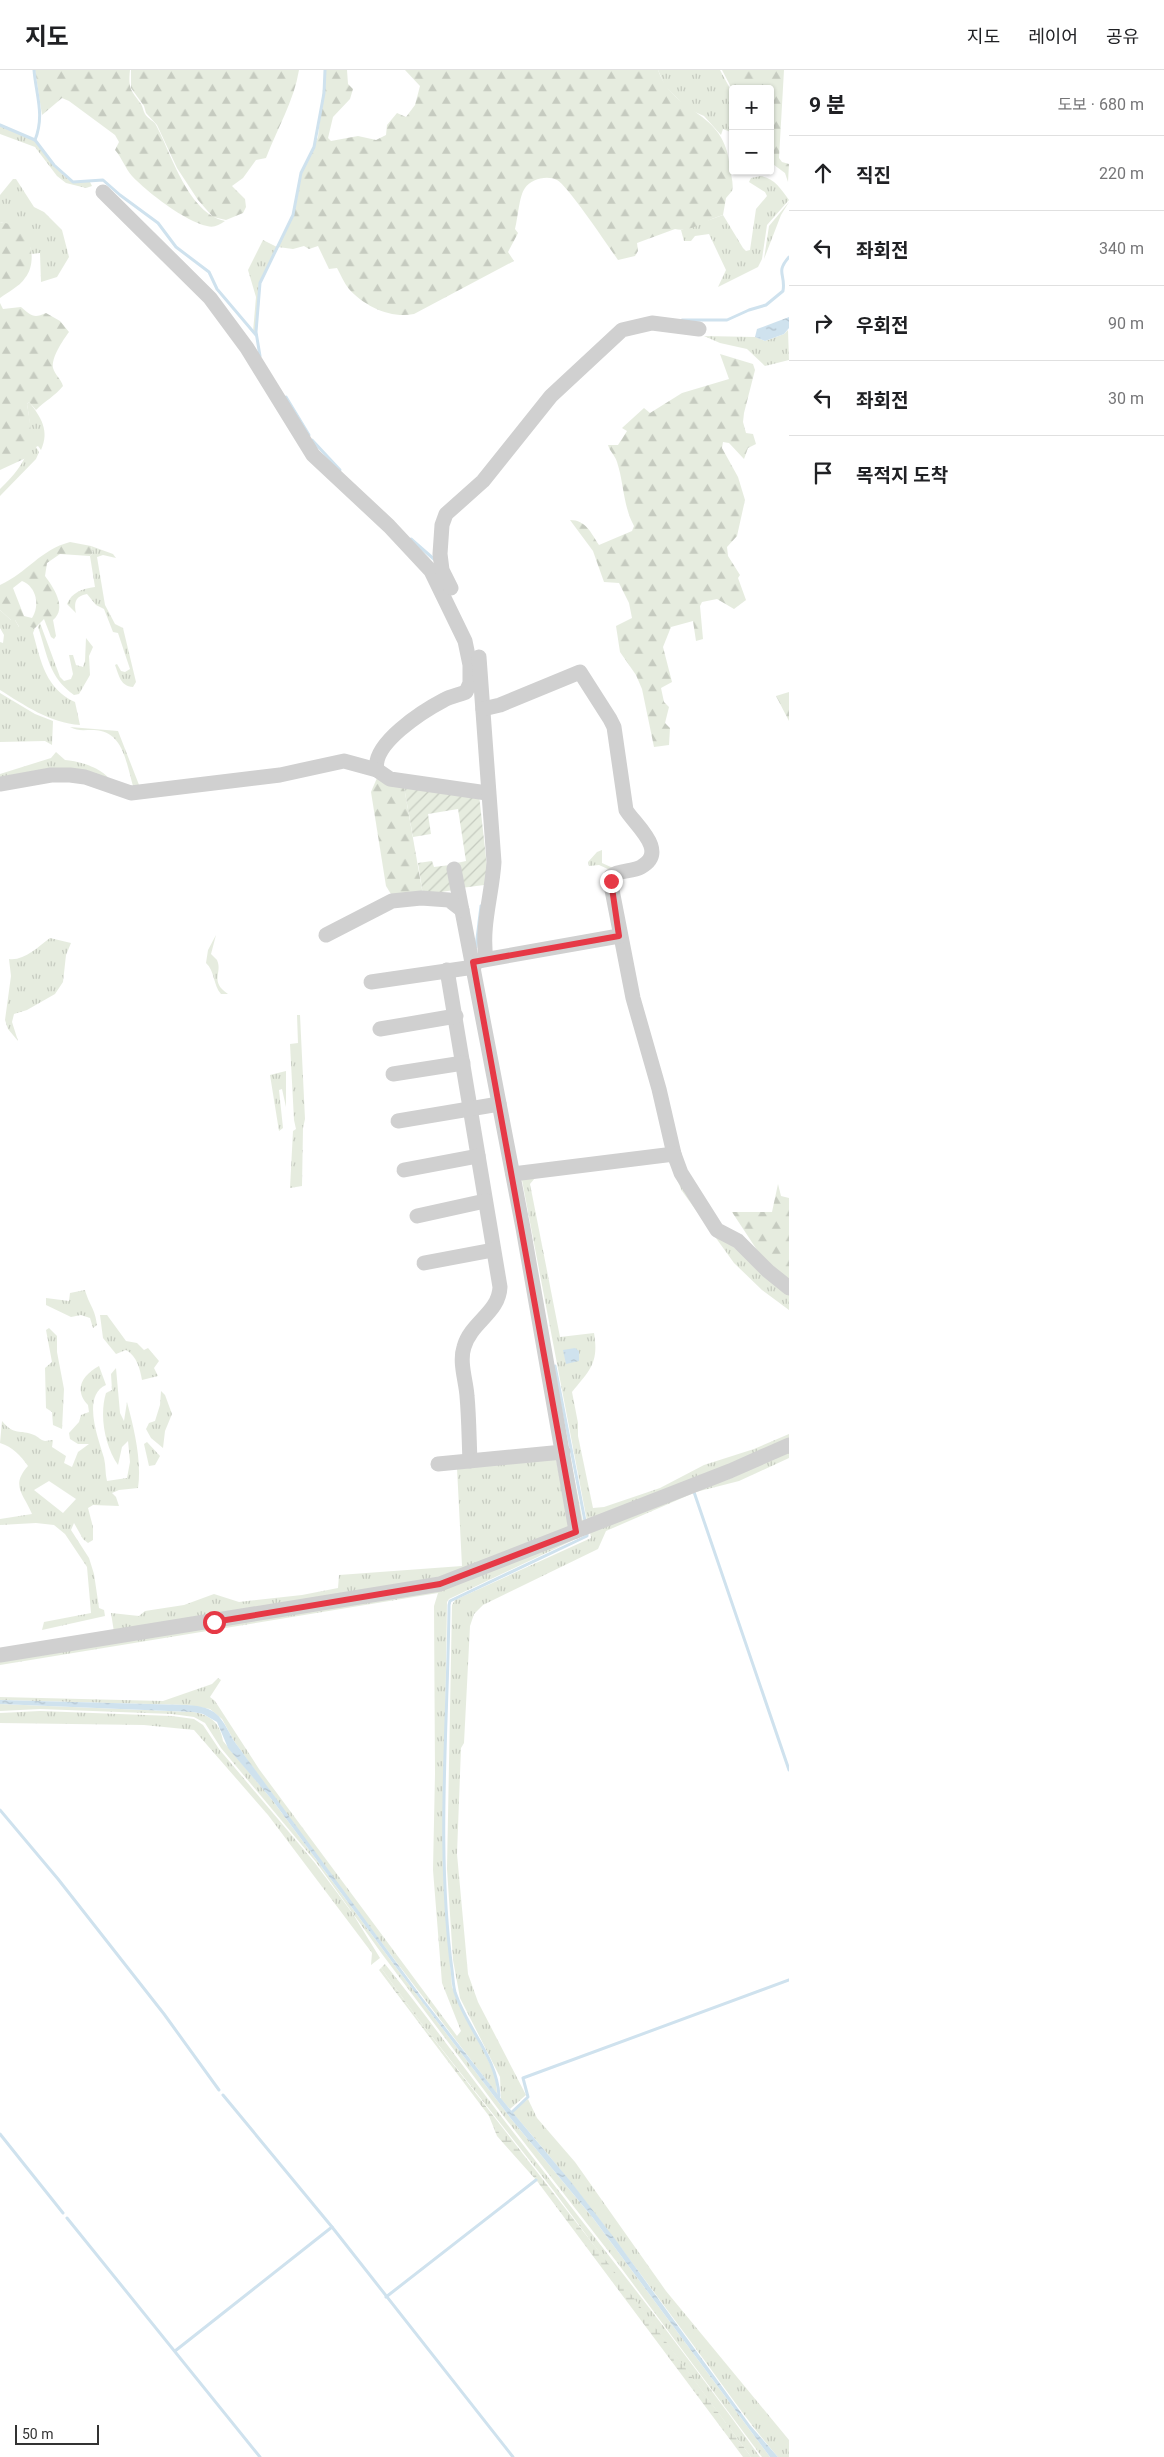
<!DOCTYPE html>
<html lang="ko">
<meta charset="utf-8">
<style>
:root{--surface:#fff;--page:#f6f6f6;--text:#202124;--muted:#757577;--line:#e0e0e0}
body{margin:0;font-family:Roboto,"Noto Sans KR",sans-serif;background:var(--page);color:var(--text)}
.controls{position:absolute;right:15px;top:15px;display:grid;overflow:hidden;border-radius:5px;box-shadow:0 1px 4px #0004}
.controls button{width:45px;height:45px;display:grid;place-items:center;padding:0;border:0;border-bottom:1px solid var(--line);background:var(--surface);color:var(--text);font:25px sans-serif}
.scale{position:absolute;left:15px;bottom:12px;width:84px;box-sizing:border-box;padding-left:5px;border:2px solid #333;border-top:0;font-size:14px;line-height:18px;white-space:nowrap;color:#333;-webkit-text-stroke:4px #fff;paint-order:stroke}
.stop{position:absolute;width:15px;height:15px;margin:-11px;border:4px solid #e63946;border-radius:50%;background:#fff}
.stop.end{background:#e63946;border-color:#fff;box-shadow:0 1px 5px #0008}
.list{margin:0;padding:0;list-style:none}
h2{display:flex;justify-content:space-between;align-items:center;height:65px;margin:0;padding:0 20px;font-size:21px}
h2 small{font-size:16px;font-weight:400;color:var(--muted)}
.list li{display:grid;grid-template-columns:32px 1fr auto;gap:15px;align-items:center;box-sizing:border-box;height:75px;padding:0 20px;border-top:1px solid var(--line)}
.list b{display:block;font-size:19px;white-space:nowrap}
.list em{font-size:16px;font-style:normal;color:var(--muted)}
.icon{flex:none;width:28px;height:28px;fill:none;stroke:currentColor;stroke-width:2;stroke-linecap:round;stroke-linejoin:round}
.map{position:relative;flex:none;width:789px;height:2387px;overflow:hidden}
header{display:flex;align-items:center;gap:30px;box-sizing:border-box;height:70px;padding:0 25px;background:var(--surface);border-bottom:1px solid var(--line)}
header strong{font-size:24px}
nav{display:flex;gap:28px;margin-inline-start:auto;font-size:18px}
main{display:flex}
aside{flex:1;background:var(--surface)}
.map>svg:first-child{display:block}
.grass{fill:url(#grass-tufts);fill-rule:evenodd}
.forest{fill:url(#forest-firs);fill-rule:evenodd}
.wetland{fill:url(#wetland-marsh)}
.garden{fill:url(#garden-furrows)}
.water{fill:url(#water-ripples)}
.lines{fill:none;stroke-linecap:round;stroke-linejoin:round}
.stream{stroke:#cfe2ee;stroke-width:3}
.minor{stroke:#d0d0d0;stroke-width:15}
.route{stroke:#e63946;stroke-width:6}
</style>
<header>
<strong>지도</strong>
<nav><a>지도</a><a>레이어</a><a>공유</a></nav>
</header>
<main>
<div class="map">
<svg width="789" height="2387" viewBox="0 0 789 2387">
<defs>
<pattern id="grass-tufts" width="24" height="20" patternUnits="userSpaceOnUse" patternTransform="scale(1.25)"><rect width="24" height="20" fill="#e6ecdf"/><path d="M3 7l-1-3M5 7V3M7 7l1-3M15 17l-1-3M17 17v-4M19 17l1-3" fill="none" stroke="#c6cbc0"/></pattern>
<pattern id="forest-firs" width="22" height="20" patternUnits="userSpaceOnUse" patternTransform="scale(1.25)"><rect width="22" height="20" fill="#e6ecdf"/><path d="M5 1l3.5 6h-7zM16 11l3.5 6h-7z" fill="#c6cbc0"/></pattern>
<pattern id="wetland-marsh" width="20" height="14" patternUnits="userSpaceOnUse" patternTransform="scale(1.25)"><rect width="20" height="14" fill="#e6ecdf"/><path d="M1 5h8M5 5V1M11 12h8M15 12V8" fill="none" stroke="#c6cbc0"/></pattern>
<pattern id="garden-furrows" width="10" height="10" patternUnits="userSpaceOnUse" patternTransform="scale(1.25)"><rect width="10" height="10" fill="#e6ecdf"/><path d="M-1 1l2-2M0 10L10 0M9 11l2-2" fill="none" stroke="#c6cbc0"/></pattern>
<pattern id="water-ripples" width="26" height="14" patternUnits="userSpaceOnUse" patternTransform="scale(1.25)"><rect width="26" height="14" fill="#cfe2ee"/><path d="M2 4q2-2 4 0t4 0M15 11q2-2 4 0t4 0" fill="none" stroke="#b2c2cd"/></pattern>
</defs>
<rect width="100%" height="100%" fill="#fff"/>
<g class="grass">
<polygon points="658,0 720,0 733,24 733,63 723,59 721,65 704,46 688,39 665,16"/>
<polygon points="0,56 35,70 54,96 73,112 90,112 92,116 86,118 66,113 57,106 35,77 0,64"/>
<path d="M761 106C775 109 781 119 789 130L767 155 762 189 758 197 718 217 726 200 709 164 695 166 691 171H684L681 160 723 145 743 178 746 181 750 180 756 139 767 126 765 122 749 112 751 108Z"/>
<path d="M13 109H16L34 137 44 142 62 160 69 187 57 207 41 212 40 183 32 184C28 164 18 157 0 152V125Z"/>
<polygon points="789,132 781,145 764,189 769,156"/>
<polygon points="263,170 277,177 260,213 259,238 255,263 253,262 256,227 248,200"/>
<polygon points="788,260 789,290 765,296 747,279 720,273 704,266 755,267 765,271 784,264"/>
<path d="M29 332C41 347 50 361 41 380L38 376 36 377 39 382 36 389 0 426V419C30 390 34 375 27 334Z"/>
<path d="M91 476 113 484 116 488 103 485 97 487 105 535 115 554 123 558 136 612 133 617C120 616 119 605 115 595L117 594 121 601 125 602 130 599 118 563 113 562 104 539 96 535 87 524C75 526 74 533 76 543L67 534C72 522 82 519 95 517L90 486 93 483Z"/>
<path d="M0 540 11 550H15L19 557 29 555 35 558 33 563C41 592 46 619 75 632L80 655C50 653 24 635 0 620V572L3 573 4 565 0 558Z"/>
<path d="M40 553 60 607 64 611 71 609 73 604 69 585H73L76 595 83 597 85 591 86 568 93 577 89 586 90 605 79 624 74 625C48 606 48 586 38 557Z"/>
<polygon points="0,623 35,644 53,651 52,675 45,671 0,672"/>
<path d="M70 657 118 661 141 720 133 716C127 696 124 666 101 661 90 658 80 663 70 657Z"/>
<path d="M56 682 65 690C80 691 107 699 113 715L85 705 0 712V704L51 688Z"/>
<polygon points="602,780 602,793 613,798 610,800 599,795 589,796 588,792 597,782"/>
<path d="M216 865 211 884C213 886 215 888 217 890 223 903 209 911 228 924H221C213 915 215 901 206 893L208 880Z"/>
<path d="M50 868 71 873 66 885 63 912 55 924 27 940 14 944 12 952 18 971 8 959 5 950 11 906 9 889C24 891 38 877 50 868Z"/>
<polygon points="297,945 300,945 305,1049 303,1058 302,1116 290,1118 293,1061 296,1059 294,1050 290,974 298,973"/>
<polygon points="286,1001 286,1037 282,1019 279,1020 283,1058 279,1061 270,1005"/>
<polygon points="667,1087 714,1161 789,1221 789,1240 762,1220 734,1193 682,1121"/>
<path d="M540 1102 530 1114 560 1267 594 1263C599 1293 590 1300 572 1322L578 1353V1366L593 1438 604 1437 660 1418 704 1395 754 1379 789 1364V1373L577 1458 549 1278 583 1452 587 1451 521 1105Z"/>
<path d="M85 1220C89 1235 95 1238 97 1255L93 1258 90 1248 81 1245 71 1247 46 1235V1228L69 1231 70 1223Z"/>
<path d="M100 1245H107L126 1271 137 1273 144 1280 148 1278 159 1291 154 1298 158 1306 142 1310C140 1299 137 1286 126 1280L116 1284 103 1268Z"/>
<polygon points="49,1258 57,1266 57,1282 64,1319 62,1359 53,1355 52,1342 46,1338 45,1298 52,1292 46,1260"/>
<path d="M99 1296 106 1315C81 1326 99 1370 104 1388 106 1396 105 1404 107 1411L127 1408 130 1392 128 1371 122 1377 118 1395C105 1376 99 1346 106 1323L112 1320 111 1304 116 1298 120 1343 124 1351 127 1332C134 1358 142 1391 138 1418L119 1420 112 1423 116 1427 119 1436 93 1435 88 1438 93 1457V1470L88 1473 83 1469 74 1453 71 1460 89 1488 94 1504 99 1538 104 1540 105 1546 42 1560 44 1552 91 1543 87 1497 65 1464 54 1455 36 1453 0 1455V1449L32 1444C24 1424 10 1416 28 1396 20 1385 13 1377 0 1373L2 1351C14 1366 20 1359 34 1365 39 1367 40 1370 45 1371L53 1370 52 1377 66 1386 64 1393 72 1397 78 1382 89 1374H78L70 1369 69 1363 79 1352 81 1345 89 1342 88 1335C73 1319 83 1305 99 1296ZM49 1411 76 1429 63 1443 34 1420Z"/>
<polygon points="161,1321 165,1325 172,1344 165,1361 163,1378 151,1368 146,1359 149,1353 155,1351 160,1335"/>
<polygon points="147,1372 160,1386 155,1395 149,1396 144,1374"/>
<polygon points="789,1381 789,1388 739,1411 696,1422 606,1461 598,1479 483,1535 474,1544 470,1556 464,1673 461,1678 457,1784 468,1904 478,1932 526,2025 510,2039 501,2029 500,2007 460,1928 453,1890 447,1799 452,1535 455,1530 591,1468 590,1462 694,1420 727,1410"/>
<polygon points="556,1389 569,1455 566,1460 446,1509 114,1562 111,1543 139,1546 145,1541 184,1535 214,1524 239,1532 302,1525 338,1518 339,1505 462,1496 457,1398"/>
<polygon points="584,1465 449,1529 447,1532 443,1799 452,1917 489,1992 496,2008 497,2024 330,1805 234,1671 222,1649 210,1639 187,1635 0,1630 0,1627 163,1631 212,1614 218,1608 221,1610 210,1627 215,1631 259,1699 457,1966 461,1961 442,1913 433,1800 435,1704 434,1536 438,1523 0,1595 0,1590 441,1519"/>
<path d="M0 1634 193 1642C211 1645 220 1653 223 1671L273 1731 398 1900 512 2050 593 2148 770 2387H762L616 2191 505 2048 382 1884 316 1792 221 1678 205 1653 194 1647 172 1644 40 1639 0 1641Z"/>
<polygon points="40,1641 172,1646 194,1649 203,1655 219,1679 315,1793 353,1844 380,1888 371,1895 372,1883 268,1745 194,1660 144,1655 0,1653 0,1643"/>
<path d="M385 1894C426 1945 464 1998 504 2050 590 2162 678 2272 760 2387H751L553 2120 418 1949 381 1898Z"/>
<path d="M528 2029 537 2048 575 2092 666 2221 789 2370V2387H778C746 2350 720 2311 691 2272 633 2194 576 2115 512 2042Z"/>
</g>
<g class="forest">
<path d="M35 0H130C128 19 131 20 141 34 143 37 143 41 145 44 148 49 154 51 156 55 172 85 188 143 225 151 219 155 214 158 207 156 186 152 147 122 132 106 125 98 122 88 115 80L119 72 115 65 69 31 62 28 42 45Z"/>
<path d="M131 0H299C294 31 277 59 266 88L256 90 243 108 232 116 245 129 246 137 243 143 226 150 213 147 198 130 177 98 157 55 146 43 144 36 131 18Z"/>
<path d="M325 0H347L348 14 353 19 350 29 333 47 328 68 331 71 358 66 376 70 386 65 387 55 397 43 406 47 415 35 420 16 405 0H658C675 47 725 38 730 98 731 106 734 114 732 121L726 128 723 145C707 149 691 163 675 159L637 173 638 181 635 186 618 190C608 176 568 116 557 110 547 105 531 109 525 118 519 126 518 148 515 159L518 163 508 182 514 191 414 244C391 249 364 236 349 219 344 213 341 205 337 198L329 199 318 176 309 179 304 176 293 179 278 177 293 145 301 103 318 67Z"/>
<polygon points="722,0 784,0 779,88 782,92 789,94 788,112 785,103 770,92 770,19 733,19 733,21"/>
<path d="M0 152C6 154 13 153 19 157 33 168 36 195 25 208 20 216 8 222 0 228Z"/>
<path d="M0 233 3 239 21 237C31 245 33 249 46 243L60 251 69 262C63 270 51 288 53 298 55 305 61 309 63 316 55 326 45 331 36 340L29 332 27 334C30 352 34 370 26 388L0 400Z"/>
<path d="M720 284 753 294 755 300 744 343 743 352 746 363 753 364 756 374 748 378 744 389 729 373 723 372 722 378 738 407 745 430 737 466 727 477 728 486 740 505 738 508 746 530 734 539 717 529 702 532 700 536 703 569 696 571 693 551 671 557 663 577 672 612 661 618 664 632 669 637 665 653 670 658 669 675 654 677 642 619 636 605 620 582 616 556 632 548 629 533 619 513 604 512 593 481 570 450C586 450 591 463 599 475L632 461 634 456C623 436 624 413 617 392 615 385 610 382 608 375H618L627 361 622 358 644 338 650 343 682 323 729 309Z"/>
<path d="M70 472 91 476 93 483 90 486 60 484 47 493 45 506C53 517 68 538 53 550L56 566 54 569 51 567 44 549 35 558 25 556 21 560 15 550H11L0 540V515C28 502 40 480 70 472ZM22 511C37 517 40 536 32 548L24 546 13 518Z"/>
<polygon points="789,622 789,651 776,626"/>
<polygon points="377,708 404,717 423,825 394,829 386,816 371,722"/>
<polygon points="778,1114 781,1126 789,1128 789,1215 759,1183 732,1142 772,1142"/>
</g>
<polygon class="wetland" points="381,1898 418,1949 611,2197 751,2387 743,2387 537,2111 497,2066 489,2046 379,1900"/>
<g class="garden">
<polygon points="404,717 479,725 488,805 484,815 461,818 457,793 466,791 458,739 428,744 431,764 413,767"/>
<polygon points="432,791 434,797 450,795 454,820 423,825 418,793"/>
</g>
<g class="water">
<polygon points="789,247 789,258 784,264 765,271 755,267 757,259"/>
<polygon points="575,1278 579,1281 579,1291 566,1294 563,1280"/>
<path d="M0 1630 187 1635C218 1637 220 1646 234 1671L421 1926 499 2026 571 2112 615 2169 750 2355 778 2387H770L593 2148 512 2050 398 1900 273 1731 228 1678 217 1652 203 1644 193 1642 0 1634Z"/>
</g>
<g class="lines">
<g class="stream">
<path d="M34 0C36 25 45 45 35 70"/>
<polyline points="0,55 35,70 54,95 73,112 103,110 120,125 158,153 176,177 209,202 217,219 256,265"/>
<path d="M682 250H727L749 240 766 235 783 221C786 204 775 203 789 187"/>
<polyline points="260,286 256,262 260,213 293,145 301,103 314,77 324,23 325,0"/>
<polyline points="286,327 309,365"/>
<polyline points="312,370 340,400"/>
<polyline points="411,469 435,490"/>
<polyline points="476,877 481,836"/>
<polyline points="555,1296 585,1451"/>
<polyline points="694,1422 789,1700"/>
<polyline points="0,1740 58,1809 164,1944 219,2020"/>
<polyline points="223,2025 332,2157 513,2387"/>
<path d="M499 2026C497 1987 467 1959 455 1922 453 1915 453 1907 452 1900 436 1779 448 1656 449 1535L450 1531 587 1466V1464"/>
<polyline points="512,2042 528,2027 523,2008 789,1910"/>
<polyline points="0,2064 63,2143"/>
<polyline points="67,2148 260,2387"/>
<polyline points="386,2227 536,2110"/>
<polyline points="175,2281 332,2157"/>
</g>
<g class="minor">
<path d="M103 122 210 228 247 278 313 385 389 456 431 501 465 571 470 595V613L466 622C459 625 451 626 444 630 423 641 371 674 377 700L390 709 487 723"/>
<polyline points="451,518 442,500 440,484 442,455 446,444 483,411 551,326 622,260 652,253 699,259"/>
<path d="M479 587 494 792C492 825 481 856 486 889"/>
<path d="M483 639 500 635 580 602 610 649 614 657 626 740C635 755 669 781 641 797 632 802 620 800 611 806L612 820 633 928 659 1019 674 1084 681 1103 717 1160 738 1171 768 1201 789 1218"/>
<polyline points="0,714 51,705 70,705 85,707 131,723 280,705 344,691 377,700"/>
<polyline points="454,799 523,1158 576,1461"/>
<polyline points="326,865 392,831 421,828 449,830 462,840"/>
<polyline points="478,891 619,866"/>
<path d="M447 900 500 1217C499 1243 471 1252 464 1277 459 1292 466 1311 467 1326 469 1348 469 1369 470 1391"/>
<polyline points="371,912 474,897"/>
<polyline points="380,959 456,946"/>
<polyline points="393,1004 463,993"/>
<polyline points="398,1051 499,1034"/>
<polyline points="404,1100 478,1086"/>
<polyline points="513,1104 674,1084"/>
<polyline points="417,1146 485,1131"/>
<polyline points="424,1193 493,1180"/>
<polyline points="438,1394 563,1382"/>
<polyline points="0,1585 440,1514 730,1401 789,1375"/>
</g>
</g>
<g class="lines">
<polyline class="route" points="214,1552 440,1514 576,1462 473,892 619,866 611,811"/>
</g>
</svg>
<div class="controls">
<button>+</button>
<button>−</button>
</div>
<div class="scale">50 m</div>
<div class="stop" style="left:214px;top:1552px"></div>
<div class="stop end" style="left:611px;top:811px"></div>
</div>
<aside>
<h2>9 분<small>도보 · 680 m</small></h2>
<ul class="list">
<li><svg class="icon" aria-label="ahead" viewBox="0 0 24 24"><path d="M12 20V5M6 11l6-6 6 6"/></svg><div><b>직진</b></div><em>220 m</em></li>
<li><svg class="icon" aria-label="left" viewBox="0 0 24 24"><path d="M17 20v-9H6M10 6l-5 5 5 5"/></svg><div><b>좌회전</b></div><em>340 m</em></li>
<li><svg class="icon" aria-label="right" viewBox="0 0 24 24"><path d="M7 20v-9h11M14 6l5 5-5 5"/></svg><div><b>우회전</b></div><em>90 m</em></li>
<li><svg class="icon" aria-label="left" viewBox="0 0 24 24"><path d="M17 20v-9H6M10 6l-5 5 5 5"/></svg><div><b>좌회전</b></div><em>30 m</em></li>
<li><svg class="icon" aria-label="arrive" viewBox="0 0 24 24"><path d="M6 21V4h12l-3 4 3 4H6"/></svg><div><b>목적지 도착</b></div></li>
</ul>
</aside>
</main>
